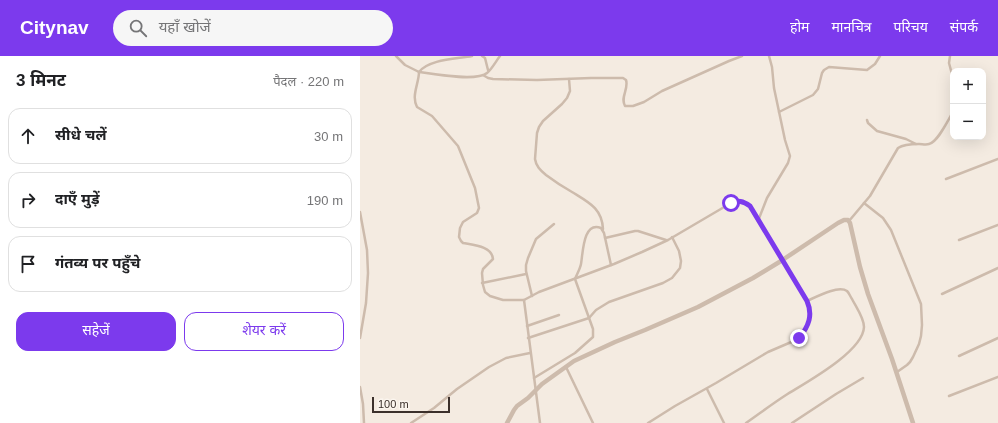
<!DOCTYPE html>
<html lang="hi">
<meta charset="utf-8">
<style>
:root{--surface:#fff;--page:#f6f6f6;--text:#202124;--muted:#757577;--line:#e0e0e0;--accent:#7c3aed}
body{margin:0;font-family:Arial,"Noto Sans Devanagari",sans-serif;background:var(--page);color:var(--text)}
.controls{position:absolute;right:12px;top:12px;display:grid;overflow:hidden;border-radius:8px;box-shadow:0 4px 16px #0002}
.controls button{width:36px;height:36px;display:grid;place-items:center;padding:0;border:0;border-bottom:1px solid var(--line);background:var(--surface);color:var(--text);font:20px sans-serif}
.scale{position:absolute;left:12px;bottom:10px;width:78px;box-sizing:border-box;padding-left:4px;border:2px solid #3b302b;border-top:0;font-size:11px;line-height:14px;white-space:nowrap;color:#3b302b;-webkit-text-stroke:3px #fbf5ee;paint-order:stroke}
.stop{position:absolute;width:12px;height:12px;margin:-9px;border:3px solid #7c3aed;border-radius:50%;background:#fff}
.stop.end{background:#7c3aed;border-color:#fff;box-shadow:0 1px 4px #0008}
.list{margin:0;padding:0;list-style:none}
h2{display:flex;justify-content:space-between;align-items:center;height:52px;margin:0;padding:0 16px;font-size:17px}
h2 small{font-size:13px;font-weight:400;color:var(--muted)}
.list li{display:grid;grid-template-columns:26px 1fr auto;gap:12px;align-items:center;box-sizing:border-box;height:56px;margin:0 8px 8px;padding:0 8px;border:1px solid var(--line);border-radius:12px}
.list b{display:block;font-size:15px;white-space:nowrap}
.list em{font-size:13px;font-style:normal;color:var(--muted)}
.actions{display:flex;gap:8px;padding:12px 16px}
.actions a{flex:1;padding:9px 0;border:1px solid var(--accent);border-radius:12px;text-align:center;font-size:14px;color:var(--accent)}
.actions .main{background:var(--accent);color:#fff}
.icon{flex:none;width:22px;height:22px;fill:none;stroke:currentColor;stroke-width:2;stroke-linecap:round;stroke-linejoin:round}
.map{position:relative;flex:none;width:638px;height:367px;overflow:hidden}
header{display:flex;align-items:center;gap:24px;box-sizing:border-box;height:56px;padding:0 20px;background:var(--accent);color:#fff}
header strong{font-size:19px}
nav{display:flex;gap:22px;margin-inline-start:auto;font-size:14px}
.search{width:280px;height:36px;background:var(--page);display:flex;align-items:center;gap:10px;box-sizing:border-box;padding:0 14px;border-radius:22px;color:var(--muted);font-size:15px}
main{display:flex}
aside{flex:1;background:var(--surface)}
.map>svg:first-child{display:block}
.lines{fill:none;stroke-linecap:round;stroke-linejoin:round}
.service{stroke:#cdbbac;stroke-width:2.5}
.minor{stroke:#cdbbac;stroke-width:4.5}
.route{stroke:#7c3aed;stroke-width:5}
</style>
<header>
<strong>Citynav</strong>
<div class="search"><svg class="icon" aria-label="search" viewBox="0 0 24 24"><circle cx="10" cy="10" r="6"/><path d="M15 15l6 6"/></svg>यहाँ खोजें</div>
<nav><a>होम</a><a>मानचित्र</a><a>परिचय</a><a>संपर्क</a></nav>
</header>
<main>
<aside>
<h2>3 मिनट<small>पैदल · 220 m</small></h2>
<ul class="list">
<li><svg class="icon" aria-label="ahead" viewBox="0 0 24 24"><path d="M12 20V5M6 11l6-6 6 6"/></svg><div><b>सीधे चलें</b></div><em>30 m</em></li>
<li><svg class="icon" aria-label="right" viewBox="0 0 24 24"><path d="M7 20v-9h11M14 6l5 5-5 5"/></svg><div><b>दाएँ मुड़ें</b></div><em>190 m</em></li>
<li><svg class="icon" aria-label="arrive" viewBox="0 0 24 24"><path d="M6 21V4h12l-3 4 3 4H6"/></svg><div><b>गंतव्य पर पहुँचे</b></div></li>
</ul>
<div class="actions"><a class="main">सहेजें</a><a>शेयर करें</a></div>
</aside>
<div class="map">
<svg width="638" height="367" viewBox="0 0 638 367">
<rect width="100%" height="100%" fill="#f4ebe1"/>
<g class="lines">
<g class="service">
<path d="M36 0 45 9 59 16C59 27 51 40 57 51L72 60 98 90 115 132 119 152 117 157 103 166 100 172 99 181 101 185 103 187C113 189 132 190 133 203L123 213 122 217 123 229 125 236 130 240 143 244H164L179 236 254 208 282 196 308 184 371 147C379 144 383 145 389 150L447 245 450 254 449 265 447 271 439 281 436 284 408 296 356 327 315 350 288 367"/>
<polyline points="122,0 125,2 128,14"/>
<polyline points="590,0 589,7 593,22"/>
<path d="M59 16C73 18 116 26 127 17 132 13 136 5 140 0"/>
<path d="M59 16C69 3 97 3 112 0"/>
<path d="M123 19 128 22 133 23 177 24 231 22H263L266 24C269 33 260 41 265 50H273L284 46 302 35 369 5 382 0"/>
<path d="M209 23 210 35 207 42 202 48 183 65 179 71 177 77 175 103C176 110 180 114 186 119 194 125 203 131 212 136 228 146 242 152 243 173"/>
<polyline points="419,56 453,39 458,33 462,17 464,14 469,11 507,14 515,8 520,0"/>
<polyline points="507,64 508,67 517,75 546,83 556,88"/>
<polyline points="586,123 638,103"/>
<polyline points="504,147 523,162 531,174 561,248 562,269 561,280 559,288 553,301 550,306 547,309 537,316"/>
<polyline points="0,156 7,194 8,217 6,247 0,282"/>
<polyline points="398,165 407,142 428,107 430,100 425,84 414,32 412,11 409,0"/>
<path d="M489 165 510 140 538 92C544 88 552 88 559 88 562 88 566 89 569 88 578 86 588 64 593 56"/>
<polyline points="245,182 275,175 278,175 306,184"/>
<polyline points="599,184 638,169"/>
<polyline points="122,227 166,218"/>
<polyline points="582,238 638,212"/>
<polyline points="172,240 166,215 166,209 168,202 176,183 194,168"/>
<path d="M164 244C169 285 175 326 180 367"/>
<polyline points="167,270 199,259"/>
<polyline points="168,282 229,262 236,254 249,246 303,227 312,222 320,212 321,205 319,195 312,181"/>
<polyline points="599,300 638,282"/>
<polyline points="206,311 233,367"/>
<path d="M174 322 215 297 233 281V273L215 223C217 218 220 213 221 208 223 197 223 165 241 172L244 177 251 209"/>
<polyline points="0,331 3,348 4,367"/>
<polyline points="347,333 364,367"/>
<polyline points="589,340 638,321"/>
<polyline points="51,367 74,352 97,333 129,311 146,302 170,297"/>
<path d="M386 367C399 358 412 348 426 339 445 327 503 296 504 271 504 262 496 251 492 243 490 240 489 237 487 235 478 229 456 241 447 245"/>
<polyline points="432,367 476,338 503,322"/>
</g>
<polyline class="minor" points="147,367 154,354 157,350 168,342 182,328 214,305 255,286 285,274 338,251 393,222 421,205 478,167 484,164 488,164 490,167 500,211 508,238 532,303 553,367"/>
</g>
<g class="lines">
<path class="route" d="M371 147C378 144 383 145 390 150L447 245C453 259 449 270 439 282"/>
</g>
</svg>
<div class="controls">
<button>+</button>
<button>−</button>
</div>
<div class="scale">100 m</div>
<div class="stop" style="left:371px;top:147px"></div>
<div class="stop end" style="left:439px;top:282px"></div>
</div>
</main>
